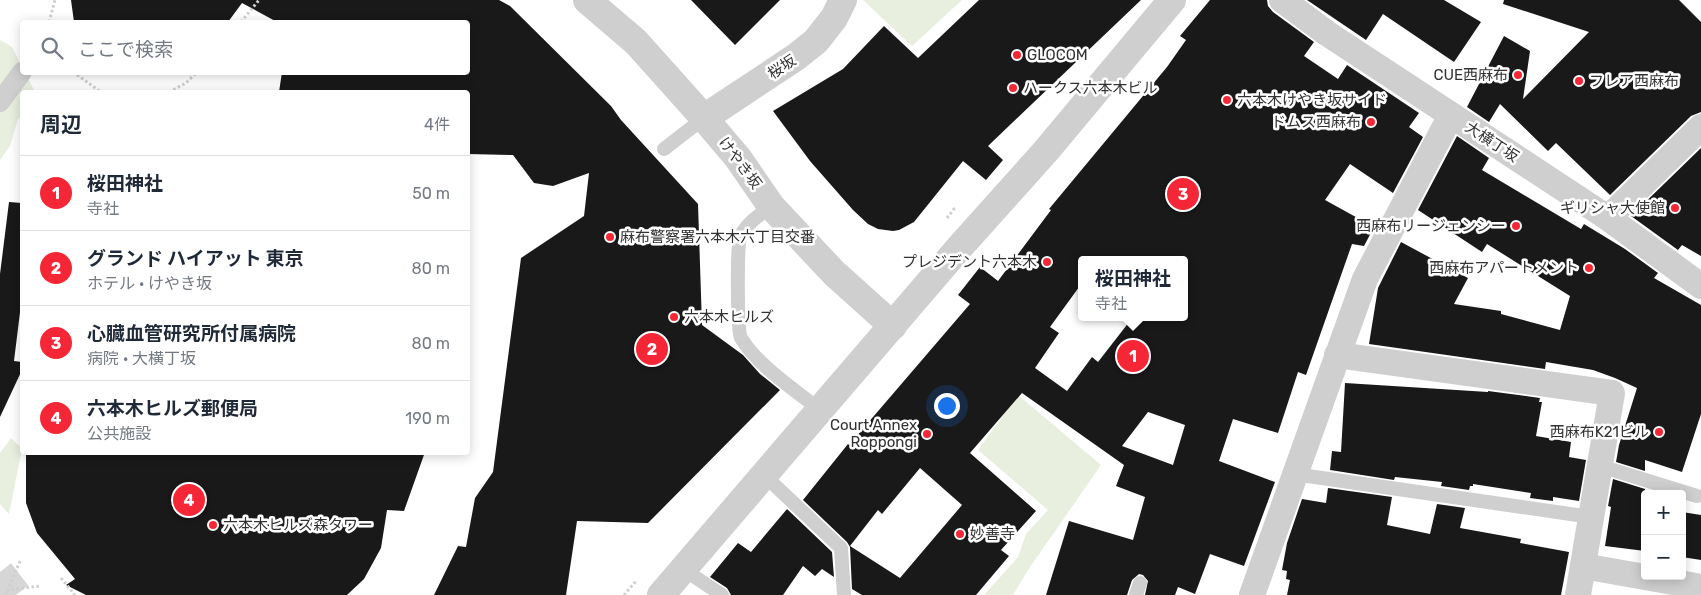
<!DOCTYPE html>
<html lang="ja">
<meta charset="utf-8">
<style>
:root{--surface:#fff;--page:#f6f6f7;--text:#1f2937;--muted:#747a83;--line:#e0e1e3;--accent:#f52737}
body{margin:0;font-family:Rubik,"Noto Sans JP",sans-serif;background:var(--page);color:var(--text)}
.controls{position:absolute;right:15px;bottom:15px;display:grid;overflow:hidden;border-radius:5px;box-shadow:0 2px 12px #0003}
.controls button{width:45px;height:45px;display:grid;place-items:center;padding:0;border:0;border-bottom:1px solid var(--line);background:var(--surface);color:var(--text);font:25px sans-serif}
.you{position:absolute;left:946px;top:405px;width:18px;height:18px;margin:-12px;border:4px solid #fff;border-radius:50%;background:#1a73e8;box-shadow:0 0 0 8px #1a73e833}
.badge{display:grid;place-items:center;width:32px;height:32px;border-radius:50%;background:var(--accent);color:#fff;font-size:16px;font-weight:700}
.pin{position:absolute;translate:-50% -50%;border:2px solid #fff;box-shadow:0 1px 5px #0006}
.popup{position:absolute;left:1078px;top:256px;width:110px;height:65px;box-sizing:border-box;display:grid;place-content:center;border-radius:5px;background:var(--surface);filter:drop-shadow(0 1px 4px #0005);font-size:16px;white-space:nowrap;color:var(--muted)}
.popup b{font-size:19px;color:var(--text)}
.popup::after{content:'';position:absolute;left:50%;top:100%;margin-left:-10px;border:10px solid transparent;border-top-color:var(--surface)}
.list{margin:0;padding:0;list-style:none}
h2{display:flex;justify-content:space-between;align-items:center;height:65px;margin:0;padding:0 20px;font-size:21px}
h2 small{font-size:16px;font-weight:400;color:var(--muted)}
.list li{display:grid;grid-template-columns:32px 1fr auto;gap:15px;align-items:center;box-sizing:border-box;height:75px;padding:0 20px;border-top:1px solid var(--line)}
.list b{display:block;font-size:19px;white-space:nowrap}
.list p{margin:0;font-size:16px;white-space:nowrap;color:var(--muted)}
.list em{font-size:16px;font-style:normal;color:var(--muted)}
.icon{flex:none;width:28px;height:28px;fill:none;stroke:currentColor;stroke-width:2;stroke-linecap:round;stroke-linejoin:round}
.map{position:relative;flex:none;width:1701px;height:595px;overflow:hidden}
.search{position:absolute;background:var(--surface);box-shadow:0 2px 12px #0003;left:20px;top:20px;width:450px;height:55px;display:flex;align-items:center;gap:12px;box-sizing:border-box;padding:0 18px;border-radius:5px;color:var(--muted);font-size:19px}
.panel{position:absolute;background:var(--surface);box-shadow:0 2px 12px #0003;left:20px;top:90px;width:450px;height:365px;border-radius:5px}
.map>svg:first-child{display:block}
.green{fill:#e8efdf}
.building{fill:#191919;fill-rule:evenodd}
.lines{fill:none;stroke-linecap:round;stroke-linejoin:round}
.primary-tunnel{stroke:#d6d6d6;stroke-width:28;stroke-dasharray:28 14;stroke-linecap:butt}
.path{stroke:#cfcfcf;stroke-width:3;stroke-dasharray:2.5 2.5;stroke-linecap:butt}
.service{stroke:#cfcfcf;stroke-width:14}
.pedestrian{stroke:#cfcfcf;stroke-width:20}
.minor{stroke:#cfcfcf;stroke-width:26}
.tertiary{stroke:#cfcfcf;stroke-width:28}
.poi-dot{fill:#f52737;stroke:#fff;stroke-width:2}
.labels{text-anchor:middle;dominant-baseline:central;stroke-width:5;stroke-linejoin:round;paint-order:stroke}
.poi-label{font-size:15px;fill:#323232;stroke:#fff;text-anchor:start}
.street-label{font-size:15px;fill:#323232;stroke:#fff}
</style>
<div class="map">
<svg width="1701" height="595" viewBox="0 0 1701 595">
<rect width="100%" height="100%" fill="#fff"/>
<g class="green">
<polygon points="863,0 962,0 912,46"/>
<polygon points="0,40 12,47 35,92 22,92 22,115 18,119 10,146 0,160"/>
<polygon points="1018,395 1101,465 1028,570 1013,595 984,595 1018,557 1026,534 1048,510 978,450"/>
<polygon points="11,438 22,449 9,514 0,504 0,453"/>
</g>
<g class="building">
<polygon points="71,0 499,0 510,6 611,106 621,120 698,204 702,325 743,355 760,374 780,390 648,523 577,521 566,595 434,595 458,546 466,547 475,498 493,472 521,258 584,216 589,173 553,186 534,183 513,155 468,154 468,92 279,92 282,72 468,72 468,22 277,22 242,3 228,22 74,22"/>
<polygon points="691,0 780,0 735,45"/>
<polygon points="979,0 1141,0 988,146 1003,160 986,180 963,161 914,222 899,230 893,231 878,229 868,224 853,210 810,161 773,111 843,69 884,26 918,58"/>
<path d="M1210 0H1267L1268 6 1273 12 1314 42 1304 56 1338 79 1347 65 1419 113 1409 127 1423 137 1393 193 1350 164 1325 200 1374 227 1364 246 1352 244 1306 375 1298 372 1278 433 1233 419 1219 461 1275 482 1244 566 1210 554 1195 594 1178 587 1175 595H1145L1148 581 1143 575 1139 574 1132 580 1127 595H1046L1069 521 1133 540 1145 497 1116 486 1124 465 1022 393 970 453 1036 511 1001 550 1009 556 976 595H862L852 589 850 547 847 542 803 500 848 444 849 445 970 304 958 295 980 267 998 281 1051 210 1049 209 1167 67 1186 40 1180 36ZM1082 260H1184V317H1133L1098 362 1092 357 1067 391 1035 368 1059 333 1050 327 1082 283ZM1148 412 1185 425 1173 465 1122 446ZM920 468 962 505 900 578 850 546 878 510 882 514Z"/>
<polygon points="1307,0 1444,0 1481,22 1454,62 1383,14 1366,40"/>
<polygon points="1504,0 1679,0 1701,22 1701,112 1691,116 1610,195 1556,143 1548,151 1500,104 1489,122 1467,107 1504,36 1530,51 1523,99 1589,32 1503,4"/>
<polygon points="1457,136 1489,158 1482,170 1581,229 1584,224 1625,249 1658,273 1654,278 1701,305 1701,414 1682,472 1645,460 1645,471 1616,462 1619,445 1637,388 1615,378 1593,370 1546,362 1545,369 1369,344 1378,288 1401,242 1468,278 1454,304 1501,311 1501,314 1560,330 1570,296 1487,244 1482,252 1418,210"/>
<polygon points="1701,148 1701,256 1682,245 1678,250 1631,216"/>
<polygon points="9,202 22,203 22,296 14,361 22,362 22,370 0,417 0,274"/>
<polygon points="1345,383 1488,392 1488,391 1540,398 1539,402 1542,402 1536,436 1571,442 1569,457 1586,460 1579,501 1553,497 1553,501 1530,498 1531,493 1473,484 1473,486 1470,486 1469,490 1441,486 1442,482 1395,477 1394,480 1330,470 1332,451 1341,452"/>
<polygon points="26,452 425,452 404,511 387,510 381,548 364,579 347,595 86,595 66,585 75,579 37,533 26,503"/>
<polygon points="1613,479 1645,489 1645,551 1605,546 1611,507 1608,506"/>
<polygon points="1328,488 1392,497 1387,525 1430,534 1437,504 1465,508 1460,528 1521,539 1520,543 1569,552 1561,595 1287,595 1290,580 1286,579 1287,571 1282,570 1287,543 1302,499 1326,503"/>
<polygon points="787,509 832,552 834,577 822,569 815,576 803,566 783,595 731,595 727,588 710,577 738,543 751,552"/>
<polygon points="1682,512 1701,515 1701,560 1682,557"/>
</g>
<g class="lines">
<polyline class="primary-tunnel" points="0,572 18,595"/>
<g class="path">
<polyline points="49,22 55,0"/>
<polyline points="241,22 259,0"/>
<polyline points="73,72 101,92"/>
<polyline points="169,92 186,83 197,72"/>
<polyline points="947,218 954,209 957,209"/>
<polyline points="20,561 8,590 40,586"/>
<polyline points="61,578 75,595"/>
<polyline points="6,595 8,590"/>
<polyline points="624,595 637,580"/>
</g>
<g class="service">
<polyline points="664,149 704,118"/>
<path d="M771 206C760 215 745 224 740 238 737 248 737 330 741 338 757 365 795 390 820 410"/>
<polyline points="1600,466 1697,496"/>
<polyline points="1294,474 1591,517"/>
<polyline points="764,475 841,548 844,595"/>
<polyline points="683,569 722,595"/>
<polyline points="1136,595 1140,583"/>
</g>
<polyline class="pedestrian" points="0,102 22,72"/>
<g class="minor">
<polyline points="1282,0 1328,34 1608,218 1701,286"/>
<polyline points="1608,218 1701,127"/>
<polyline points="1337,355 1612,393 1578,595"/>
<polyline points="1583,566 1701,587"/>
<polyline points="1252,595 1365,279 1451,115"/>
</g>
<g class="tertiary">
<polyline points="587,0 636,42 704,118 738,158 771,206 834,273 893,326"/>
<polyline points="704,118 796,57 816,41 834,18 843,0"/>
<polyline points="661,595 958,249 1045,152 1172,0"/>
</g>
</g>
<g class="poi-dot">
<circle cx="1017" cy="55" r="5"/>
<circle cx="1518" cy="75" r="5"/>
<circle cx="1579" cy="81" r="5"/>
<circle cx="1013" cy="88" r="5"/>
<circle cx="1227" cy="100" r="5"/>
<circle cx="1371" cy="122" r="5"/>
<circle cx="1675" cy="208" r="5"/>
<circle cx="1516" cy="226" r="5"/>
<circle cx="610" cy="237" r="5"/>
<circle cx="1047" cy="262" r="5"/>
<circle cx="1589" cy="268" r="5"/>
<circle cx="674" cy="317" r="5"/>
<circle cx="1659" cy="432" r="5"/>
<circle cx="927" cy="434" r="5"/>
<circle cx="213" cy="525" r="5"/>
<circle cx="960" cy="534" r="5"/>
</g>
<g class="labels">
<g class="poi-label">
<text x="1027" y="55">GLOCOM</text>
<text x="1508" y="75" text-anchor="end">CUE西麻布</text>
<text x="1589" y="81">フレア西麻布</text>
<text x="1023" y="88">ハークス六本木ビル</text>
<text x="1237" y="100">六本木けやき坂サイド</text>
<text x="1361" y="122" text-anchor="end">ドムス西麻布</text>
<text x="1665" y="208" text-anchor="end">ギリシャ大使館</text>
<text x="1506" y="226" text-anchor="end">西麻布リージェンシー</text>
<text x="620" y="237">麻布警察署六本木六丁目交番</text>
<text x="1037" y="262" text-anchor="end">プレジデント六本木</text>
<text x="1579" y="268" text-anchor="end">西麻布アパートメント</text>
<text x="684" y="317">六本木ヒルズ</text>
<text x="917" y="425" text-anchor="end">Court Annex<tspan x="917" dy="17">Roppongi</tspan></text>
<text x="1649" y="432" text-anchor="end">西麻布K21ビル</text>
<text x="223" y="525">六本木ヒルズ森タワー</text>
<text x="970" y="534">妙善寺</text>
</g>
<g class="street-label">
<text transform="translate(782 67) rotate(-34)">桜坂</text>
<text transform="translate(1492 142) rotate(33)">大横丁坂</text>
<text transform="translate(740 163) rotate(53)">けやき坂</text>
</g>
</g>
</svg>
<div class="controls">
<button>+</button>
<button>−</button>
</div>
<div class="you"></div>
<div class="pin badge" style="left:1133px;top:356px">1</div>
<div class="popup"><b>桜田神社</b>寺社</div>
<div class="pin badge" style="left:652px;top:349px">2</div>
<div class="pin badge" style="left:1183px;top:194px">3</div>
<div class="pin badge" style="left:189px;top:500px">4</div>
<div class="search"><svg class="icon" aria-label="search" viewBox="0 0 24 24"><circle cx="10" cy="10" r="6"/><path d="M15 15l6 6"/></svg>ここで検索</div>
<section class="panel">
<h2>周辺<small>4件</small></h2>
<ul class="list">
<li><span class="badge">1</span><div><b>桜田神社</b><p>寺社</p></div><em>50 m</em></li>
<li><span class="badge">2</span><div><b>グランド ハイアット 東京</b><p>ホテル · けやき坂</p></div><em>80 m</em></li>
<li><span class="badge">3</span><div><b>心臓血管研究所付属病院</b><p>病院 · 大横丁坂</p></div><em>80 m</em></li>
<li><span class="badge">4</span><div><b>六本木ヒルズ郵便局</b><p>公共施設</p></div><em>190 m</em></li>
</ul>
</section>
</div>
